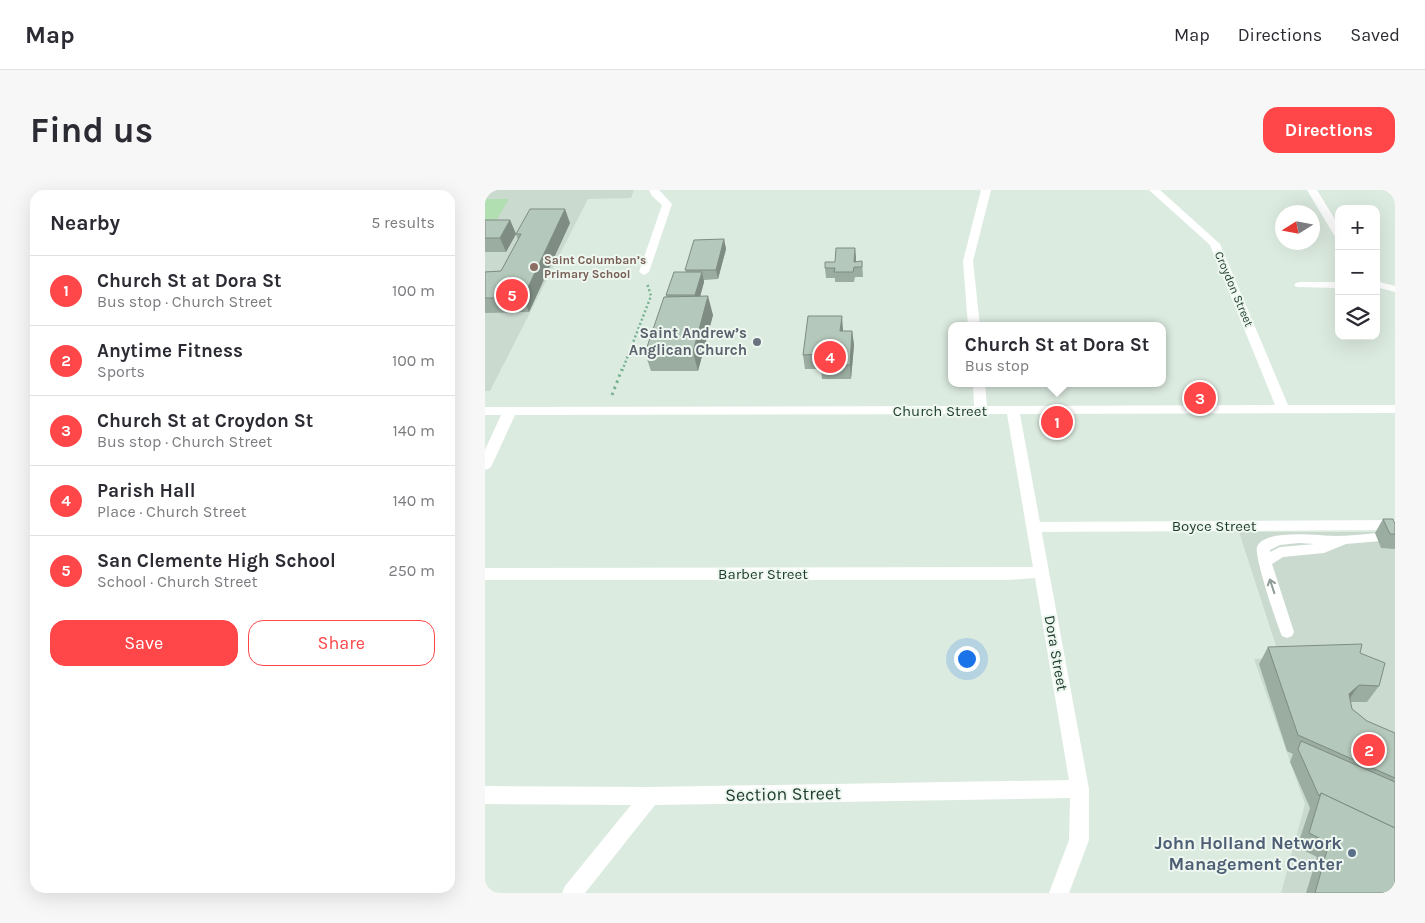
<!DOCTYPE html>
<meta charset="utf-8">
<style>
:root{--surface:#fff;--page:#f7f7f7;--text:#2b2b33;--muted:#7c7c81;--line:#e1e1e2;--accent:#ff4648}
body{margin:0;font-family:Karla,sans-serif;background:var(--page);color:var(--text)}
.controls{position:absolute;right:15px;top:15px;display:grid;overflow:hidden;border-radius:10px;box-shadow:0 5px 20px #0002}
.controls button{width:45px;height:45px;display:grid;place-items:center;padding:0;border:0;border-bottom:1px solid var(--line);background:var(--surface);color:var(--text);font:25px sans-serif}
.compass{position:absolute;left:790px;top:15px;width:45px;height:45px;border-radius:50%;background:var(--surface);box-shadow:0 5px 20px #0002;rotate:259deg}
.you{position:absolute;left:481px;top:468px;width:18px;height:18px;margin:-12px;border:4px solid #fff;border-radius:50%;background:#1a73e8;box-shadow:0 0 0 8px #1a73e833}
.badge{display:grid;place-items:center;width:32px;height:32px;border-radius:50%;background:var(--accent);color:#fff;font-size:16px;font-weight:700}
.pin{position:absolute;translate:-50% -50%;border:2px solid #fff;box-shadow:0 1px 5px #0006}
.popup{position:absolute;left:463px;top:132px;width:218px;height:65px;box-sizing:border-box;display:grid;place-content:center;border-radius:10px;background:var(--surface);filter:drop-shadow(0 1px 4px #0005);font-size:16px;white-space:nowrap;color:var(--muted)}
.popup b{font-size:19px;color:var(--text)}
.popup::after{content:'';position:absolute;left:50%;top:100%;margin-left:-10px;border:10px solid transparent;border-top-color:var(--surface)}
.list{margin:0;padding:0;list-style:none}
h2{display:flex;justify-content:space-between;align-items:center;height:65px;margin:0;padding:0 20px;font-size:21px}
h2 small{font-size:16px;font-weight:400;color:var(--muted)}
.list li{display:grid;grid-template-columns:32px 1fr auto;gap:15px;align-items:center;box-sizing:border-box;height:70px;padding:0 20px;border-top:1px solid var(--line)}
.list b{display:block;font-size:19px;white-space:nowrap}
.list p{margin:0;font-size:16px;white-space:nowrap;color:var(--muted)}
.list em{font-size:16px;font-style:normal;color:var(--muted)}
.actions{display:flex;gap:10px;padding:15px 20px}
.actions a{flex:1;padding:11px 0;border:1px solid var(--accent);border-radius:15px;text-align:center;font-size:18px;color:var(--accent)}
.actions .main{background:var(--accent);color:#fff}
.icon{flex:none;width:28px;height:28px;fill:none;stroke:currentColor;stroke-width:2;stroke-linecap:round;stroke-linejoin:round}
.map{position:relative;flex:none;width:910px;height:703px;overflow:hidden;border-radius:15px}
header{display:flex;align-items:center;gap:30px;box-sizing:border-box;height:70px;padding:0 25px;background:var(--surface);border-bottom:1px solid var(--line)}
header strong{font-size:24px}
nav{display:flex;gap:28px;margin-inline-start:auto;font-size:18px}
.intro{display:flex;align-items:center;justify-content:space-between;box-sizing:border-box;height:120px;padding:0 30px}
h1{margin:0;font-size:35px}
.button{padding:12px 22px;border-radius:15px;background:var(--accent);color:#fff;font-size:18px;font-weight:700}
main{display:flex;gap:30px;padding:0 30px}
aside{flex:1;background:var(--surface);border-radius:15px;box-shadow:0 5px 20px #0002}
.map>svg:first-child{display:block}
.built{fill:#cadacf}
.green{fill:#b2dfb2}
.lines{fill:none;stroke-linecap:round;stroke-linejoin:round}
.path-far1{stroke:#79b291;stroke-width:2.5;stroke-dasharray:2 2.5;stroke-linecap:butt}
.path{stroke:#79b291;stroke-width:3;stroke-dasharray:2.5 4;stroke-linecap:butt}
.lane{fill:#fff;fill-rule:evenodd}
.street{fill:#fff;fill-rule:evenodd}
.wall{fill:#9baca1}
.shaded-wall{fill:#7e8c83}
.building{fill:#b4c8bb;stroke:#7e8c83}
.oneway{stroke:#8e9d95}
.education-dot{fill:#8d6e63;stroke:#edf7ef;stroke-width:2}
.worship-dot{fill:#6b7280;stroke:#edf7ef;stroke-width:2}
.service-dot{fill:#5c6f8a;stroke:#edf7ef;stroke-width:2}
.labels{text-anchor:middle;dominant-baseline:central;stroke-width:4;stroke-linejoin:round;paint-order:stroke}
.far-education-label{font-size:12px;font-weight:bold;fill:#785e54;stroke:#edf7ef;text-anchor:start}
.far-street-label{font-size:12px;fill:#1d3b2b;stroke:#edf7ef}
.worship-label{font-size:15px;font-weight:bold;fill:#5b616d;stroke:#edf7ef;text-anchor:end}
.street-label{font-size:15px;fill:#1d3b2b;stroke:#edf7ef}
.near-street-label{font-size:18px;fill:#1d3b2b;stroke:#edf7ef}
.near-service-label{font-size:18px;font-weight:bold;fill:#4e5e75;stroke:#edf7ef;text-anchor:end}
</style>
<header>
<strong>Map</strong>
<nav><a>Map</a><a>Directions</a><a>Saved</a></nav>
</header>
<div class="intro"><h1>Find us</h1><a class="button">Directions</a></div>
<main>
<aside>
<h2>Nearby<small>5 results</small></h2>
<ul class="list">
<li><span class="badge">1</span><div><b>Church St at Dora St</b><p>Bus stop · Church Street</p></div><em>100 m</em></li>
<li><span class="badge">2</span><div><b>Anytime Fitness</b><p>Sports</p></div><em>100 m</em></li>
<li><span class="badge">3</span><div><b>Church St at Croydon St</b><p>Bus stop · Church Street</p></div><em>140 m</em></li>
<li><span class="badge">4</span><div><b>Parish Hall</b><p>Place · Church Street</p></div><em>140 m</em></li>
<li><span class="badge">5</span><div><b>San Clemente High School</b><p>School · Church Street</p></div><em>250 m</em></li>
</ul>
<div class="actions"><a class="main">Save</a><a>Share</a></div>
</aside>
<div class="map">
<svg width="910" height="703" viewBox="0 0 910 703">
<rect width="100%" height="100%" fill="#dcebe0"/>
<g class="built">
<polygon points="0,0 149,0 146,8 103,9 5,201 0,201"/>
<polygon points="754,342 910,342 910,703 796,703 820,614 769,469 795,468"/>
</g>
<polygon class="green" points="0,9 24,9 8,36 0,36"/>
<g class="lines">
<polyline class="path-far1" points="137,181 166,106 162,93"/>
<polyline class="path" points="127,205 137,179"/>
<g class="lane">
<polygon points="910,330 910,340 548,342 544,340 542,337 544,334 548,332"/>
<path d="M892 343 896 345 898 348 896 351 861 354 839 363 798 367 787 374 809 442 807 446 802 448 797 446C792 435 769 366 772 357 779 338 835 346 850 346 863 346 878 344 892 343ZM814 353 830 354 795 357 785 362V360L795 355Z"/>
</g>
<g class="street">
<polygon points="164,0 174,0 187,14 164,82 159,85 154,82 177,15 167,6"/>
<polygon points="496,0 506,0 488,71 495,136 483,136 478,71"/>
<polygon points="664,0 675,0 735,54 803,215 910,215 910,223 535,224 604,599 604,650 584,703 564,703 584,650 585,608 170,615 100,703 77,703 80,696 146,615 0,614 0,596 165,597 584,590 550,388 523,390 0,390 0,378 548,377 522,224 30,225 7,275 5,278 0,280 0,260 16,225 0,225 0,217 489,216 488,193 500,193 502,216 790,215 725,55"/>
<polygon points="822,0 832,0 854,36 854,48 849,45"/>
<polygon points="891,91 910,96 910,102 891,97"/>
<polygon points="815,92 854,92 854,98 811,97 809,95 811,93"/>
</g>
</g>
<g class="wall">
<polygon points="0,30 25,30 31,44 21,62 0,62"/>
<polygon points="85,33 44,122 0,123 0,82 16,81 33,50 31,44"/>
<polygon points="239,49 241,59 233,89 219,90 219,92 215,106 228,125 213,181 166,181 160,163 181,107 181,105 201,82 200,80"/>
<polygon points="371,67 371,72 377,71 378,87 370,87 369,92 350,92 350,88 341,88 340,78 350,72"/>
<polygon points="358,141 367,141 369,155 366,189 337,189 336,179 320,179 318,165"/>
<polygon points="898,329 910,334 910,359 896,358 890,343"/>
<polygon points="783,457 875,463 894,496 882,512 865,512 867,519 882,531 910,543 910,703 821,703 832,667 812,657 825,618 805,572 808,564 802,561 774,474"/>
</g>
<g class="shaded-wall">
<polygon points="80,19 85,33 44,122 38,108"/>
<polygon points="25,30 31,44 21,62 15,48"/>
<polygon points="239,49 241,59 233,89 231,80"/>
<polygon points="370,58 371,67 370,77 369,72"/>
<polygon points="217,82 219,92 213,115 210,105"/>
<polygon points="223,106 228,125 213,181 208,162"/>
<polygon points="357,126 358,140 357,156 355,141"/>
<polygon points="367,141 369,155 366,189 365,175"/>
<polygon points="874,495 862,512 864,504"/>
</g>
<g class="building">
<polygon points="45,19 80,19 38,108 0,108 0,82 16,81 36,44 31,44"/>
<polygon points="0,30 25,30 15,48 0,48"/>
<polygon points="239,49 231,80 200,80 209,50"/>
<polygon points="351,58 370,58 369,72 377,71 377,77 369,77 368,82 349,82 350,78 340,78 340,72 350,72"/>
<polygon points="189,82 217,82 210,105 181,105"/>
<polygon points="223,106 208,162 160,163 179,107"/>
<polygon points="323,126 357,126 355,141 367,141 365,175 336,175 337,164 318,165"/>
<polygon points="898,329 908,329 910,334 910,344 905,344"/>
<polygon points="877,454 875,463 900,473 894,496 874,495 864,504 867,519 882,531 910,543 910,588 813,545 783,457"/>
<polygon points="816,551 910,592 910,638 836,603 834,606 813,559"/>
<polygon points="836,603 910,638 910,703 830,703 844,653 824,643"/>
</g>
<defs><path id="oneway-shaft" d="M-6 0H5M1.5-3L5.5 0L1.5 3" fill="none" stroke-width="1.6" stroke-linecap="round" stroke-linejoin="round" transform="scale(1.25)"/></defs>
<use class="oneway" href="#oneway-shaft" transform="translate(787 396) rotate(-108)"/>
<circle class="education-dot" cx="49" cy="77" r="5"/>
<circle class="worship-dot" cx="272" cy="152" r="5"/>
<circle class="service-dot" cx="867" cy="663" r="5"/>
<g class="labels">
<g class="far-education-label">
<text x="59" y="70">Saint Columban’s<tspan x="59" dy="14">Primary School</tspan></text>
</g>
<g class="far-street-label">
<text transform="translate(749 99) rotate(67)">Croydon Street</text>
</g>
<g class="worship-label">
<text x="262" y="143">Saint Andrew’s<tspan x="262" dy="17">Anglican Church</tspan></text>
</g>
<g class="street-label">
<text x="455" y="221">Church Street</text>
<text x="729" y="336">Boyce Street</text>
<text x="278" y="384">Barber Street</text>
<text transform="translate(571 463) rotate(80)">Dora Street</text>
</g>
<g class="near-street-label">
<text transform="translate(298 604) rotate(-1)">Section Street</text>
</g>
<g class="near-service-label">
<text x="857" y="653">John Holland Network<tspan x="857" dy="21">Management Center</tspan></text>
</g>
</g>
</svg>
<div class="controls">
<button>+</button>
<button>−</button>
<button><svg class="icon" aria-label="layers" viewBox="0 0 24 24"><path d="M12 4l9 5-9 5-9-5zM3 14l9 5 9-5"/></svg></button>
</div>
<svg class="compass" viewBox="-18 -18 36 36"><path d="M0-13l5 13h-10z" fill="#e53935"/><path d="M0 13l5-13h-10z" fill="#7c7c81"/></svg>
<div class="you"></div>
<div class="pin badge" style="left:572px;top:232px">1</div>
<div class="popup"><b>Church St at Dora St</b>Bus stop</div>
<div class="pin badge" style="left:884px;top:560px">2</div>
<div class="pin badge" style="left:715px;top:208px">3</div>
<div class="pin badge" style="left:345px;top:167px">4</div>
<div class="pin badge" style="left:27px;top:105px">5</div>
</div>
</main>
